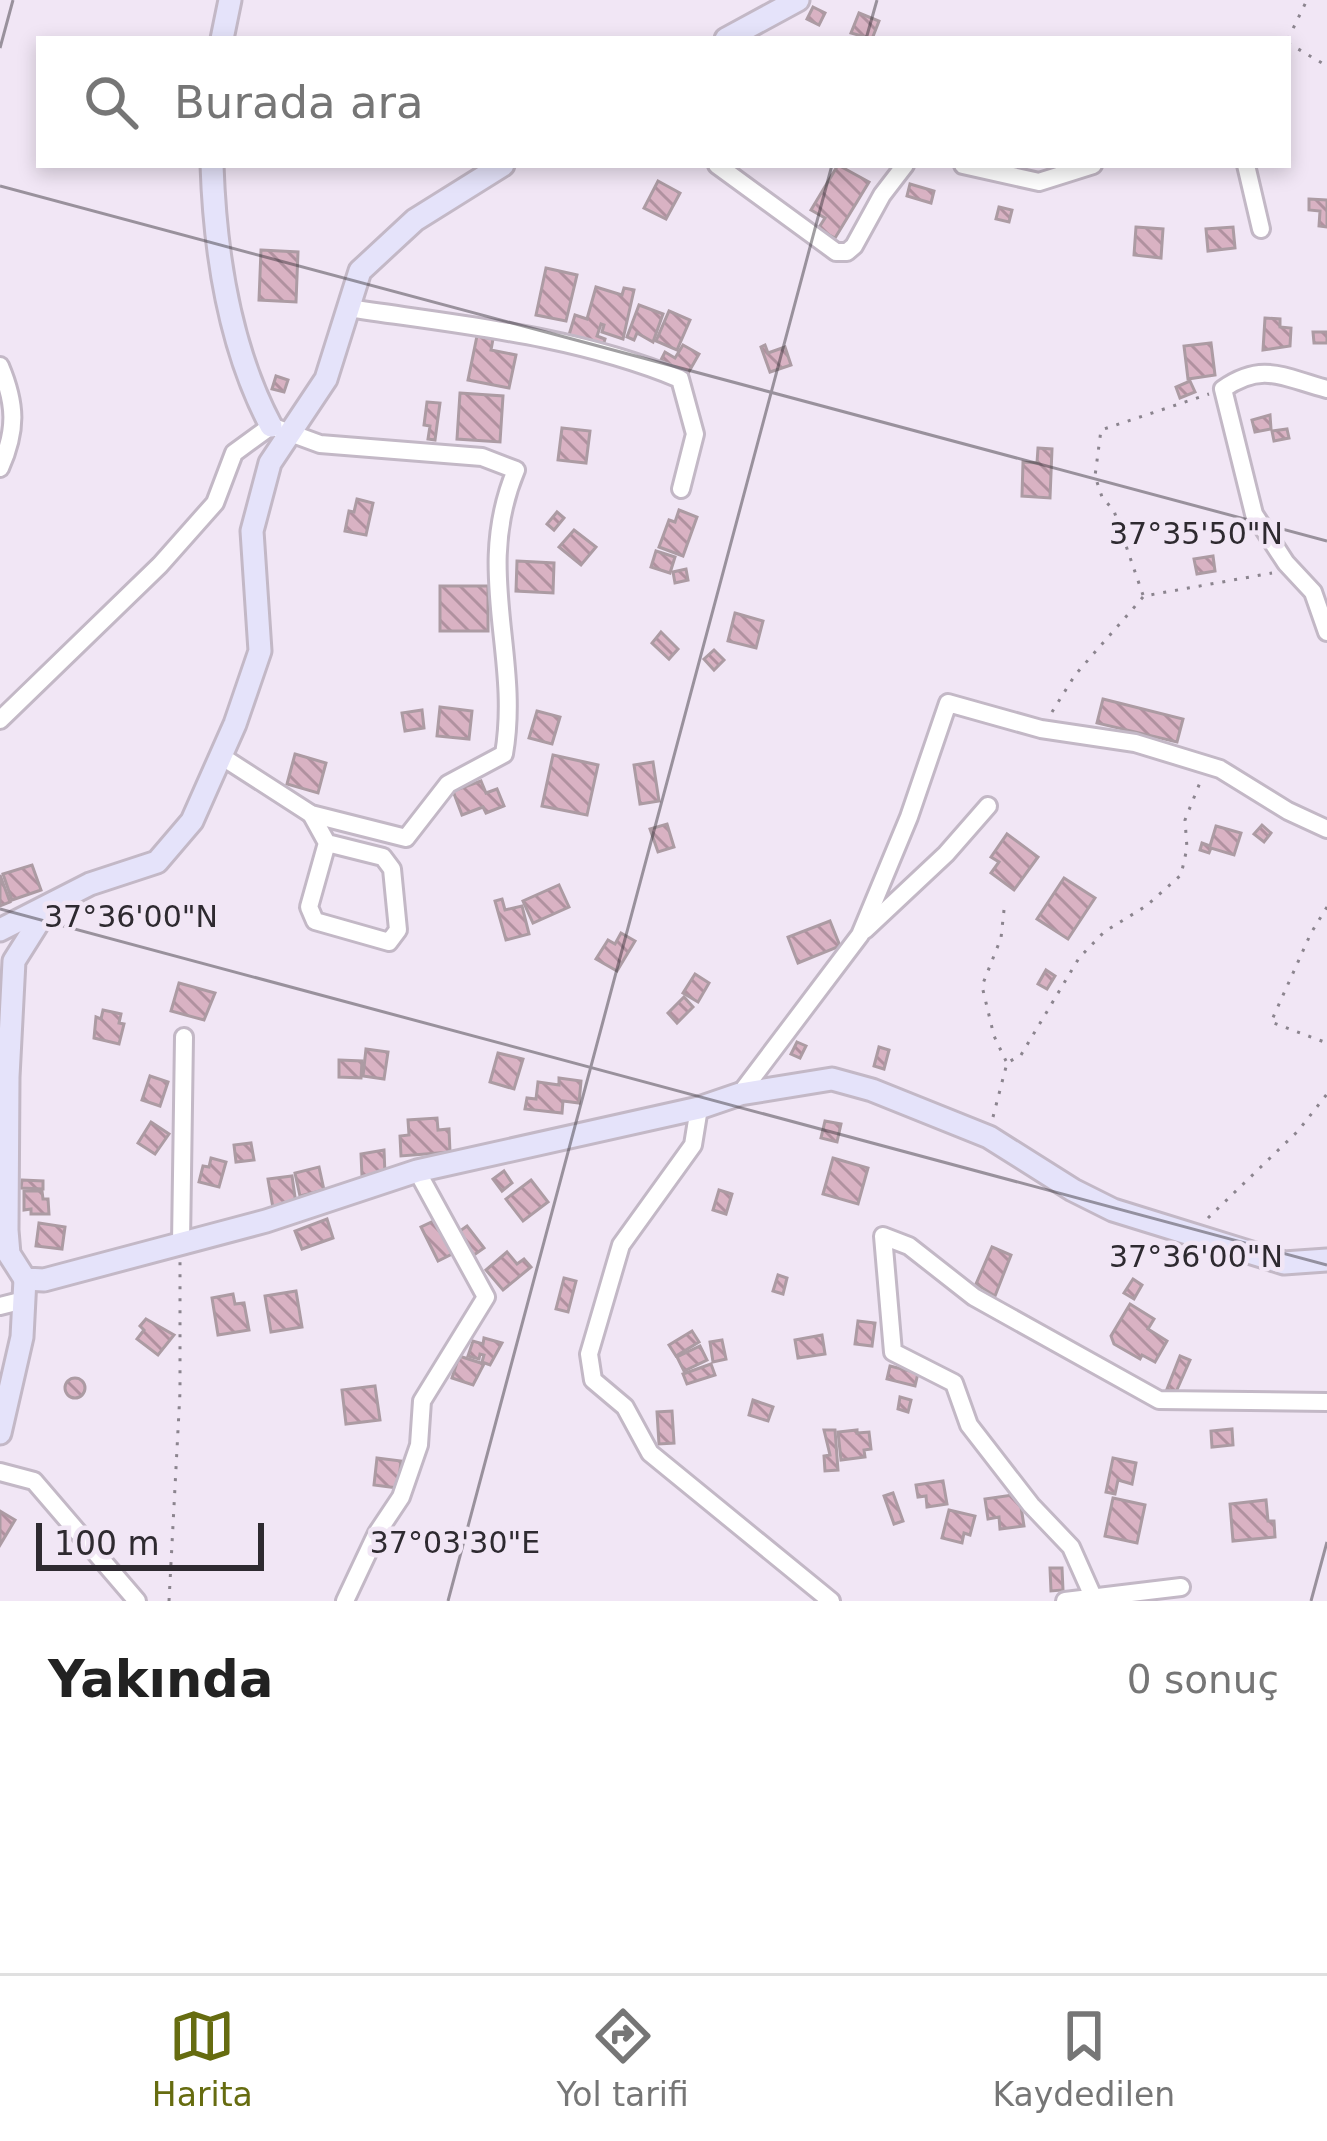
<!DOCTYPE html>
<html lang="tr">
<meta charset="utf-8">
<style>
:root{--surface:#fff;--page:#f2f2f2;--text:#222;--muted:#767676;--line:#e0e0e0;--accent:#666c10}
body{margin:0;font-family:"DejaVu Sans",sans-serif;background:var(--page);color:var(--text)}
.scale{position:absolute;left:36px;bottom:30px;width:228px;box-sizing:border-box;padding-left:12px;border:6px solid #2e2a30;border-top:0;font-size:33px;line-height:42px;white-space:nowrap;color:#2e2a30;-webkit-text-stroke:9px #f1e6f5;paint-order:stroke}
.list{margin:0;padding:0;list-style:none}
h2{display:flex;justify-content:space-between;align-items:center;height:156px;margin:0;padding:0 48px;font-size:51px}
h2 small{font-size:39px;font-weight:400;color:var(--muted)}
.icon{flex:none;width:66px;height:66px;fill:none;stroke:currentColor;stroke-width:2;stroke-linecap:round;stroke-linejoin:round}
.map{position:relative;flex:none;width:1327px;height:1601px;overflow:hidden}
.search{position:absolute;background:var(--surface);box-shadow:0 6px 18px #0003;left:36px;right:36px;top:36px;height:132px;display:flex;align-items:center;gap:30px;box-sizing:border-box;padding:0 42px;border-radius:0px;color:var(--muted);font-size:45px}
.sheet{height:372px;background:var(--surface)}
nav{display:flex;justify-content:space-around;align-items:center;box-sizing:border-box;height:168px;border-top:3px solid var(--line);background:var(--surface);font-size:33px;color:var(--muted)}
nav a{display:grid;justify-items:center;gap:6px}
nav .on{color:var(--accent)}
.map>svg:first-child{display:block}
.building{fill:url(#building-back-hatch);stroke:#ac9ba3;stroke-width:3}
.lines{fill:none;stroke-linecap:round;stroke-linejoin:round}
.street-casing{stroke:#c3b8c6;stroke-width:22}
.secondary-casing{stroke:#c3b8c6;stroke-width:27}
.path{stroke:#8b848e;stroke-width:3;stroke-dasharray:3 9;stroke-linecap:butt}
.street{stroke:#fff;stroke-width:16}
.secondary{stroke:#e5e3fa;stroke-width:21}
.ticks{fill:none;stroke:#2e2a30;stroke-width:3;stroke-opacity:0.45}
.ticks-label{font-size:30px;text-anchor:middle;fill:#2e2a30;stroke:#f1e6f5;stroke-width:9;stroke-linejoin:round;paint-order:stroke}
</style>
<div class="map">
<svg width="1327" height="1601" viewBox="0 0 1327 1601">
<defs>
<pattern id="building-back-hatch" width="6" height="6" patternUnits="userSpaceOnUse" patternTransform="scale(3)"><rect width="6" height="6" fill="#d9b2c3"/><path d="M-1 5l2 2M0 0l6 6M5-1l2 2" fill="none" stroke="#b0919f"/></pattern>
</defs>
<rect width="100%" height="100%" fill="#f1e6f5"/>
<g class="building">
<polygon points="813,7 825,13 819,25 807,19"/>
<polygon points="859,13 879,21 872,39 851,33"/>
<polygon points="838,165 869,182 835,238 818,229 825,218 811,210"/>
<polygon points="658,181 680,193 666,219 644,208"/>
<polygon points="910,184 934,191 931,203 907,196"/>
<polygon points="1309,199 1327,200 1327,227 1319,226 1320,211 1309,210"/>
<polygon points="999,207 1012,210 1009,222 996,219"/>
<polygon points="1136,227 1163,229 1161,258 1134,255"/>
<polygon points="1233,227 1235,248 1208,251 1206,229"/>
<polygon points="261,250 298,252 296,302 259,300"/>
<polygon points="546,268 577,275 566,321 536,315"/>
<polygon points="596,287 622,295 624,288 634,290 623,339 602,332 604,325 601,324 597,336 605,339 603,346 569,335 575,315 587,319"/>
<polygon points="639,305 663,314 653,342 637,333 634,340 627,337"/>
<polygon points="669,311 690,320 677,350 656,341"/>
<polygon points="1265,318 1280,319 1280,327 1291,328 1290,346 1263,350"/>
<polygon points="1313,332 1327,332 1327,343 1314,343"/>
<polygon points="477,336 493,339 491,350 516,355 509,388 468,380"/>
<polygon points="1211,343 1215,375 1188,379 1184,346"/>
<polygon points="683,345 699,354 687,375 661,360 665,352 675,358"/>
<polygon points="765,345 768,353 785,347 791,365 770,372 761,347"/>
<polygon points="276,376 288,380 284,392 272,389"/>
<polygon points="1190,381 1195,392 1180,398 1176,387"/>
<polygon points="460,393 503,396 500,442 457,439"/>
<polygon points="427,402 440,403 435,440 428,439 430,426 424,425"/>
<polygon points="1270,415 1271,429 1255,432 1252,420"/>
<polygon points="562,428 590,431 586,463 558,460"/>
<polygon points="1287,429 1289,438 1274,441 1272,431"/>
<polygon points="1038,448 1052,449 1050,498 1022,496 1023,462 1037,463"/>
<polygon points="357,499 373,503 366,535 345,531 349,511 354,512"/>
<polygon points="679,510 697,517 683,556 659,547 669,520 675,522"/>
<polygon points="557,512 564,518 554,530 547,524"/>
<polygon points="574,530 596,547 581,565 559,547"/>
<polygon points="656,551 675,557 670,573 651,567"/>
<polygon points="1213,556 1215,571 1197,574 1194,559"/>
<polygon points="517,561 554,563 553,593 516,591"/>
<polygon points="686,569 688,580 675,583 673,572"/>
<rect x="440" y="586" width="48" height="45"/>
<polygon points="735,613 763,621 756,648 728,641"/>
<polygon points="661,632 678,649 669,659 652,643"/>
<polygon points="714,650 724,660 714,670 704,659"/>
<polygon points="1103,699 1183,719 1177,742 1097,723"/>
<polygon points="440,707 472,711 469,739 437,736"/>
<polygon points="422,710 424,728 405,731 402,713"/>
<polygon points="537,711 560,717 552,744 529,738"/>
<polygon points="295,754 326,763 318,793 287,784"/>
<polygon points="553,755 598,765 587,815 542,806"/>
<polygon points="653,762 659,801 640,804 634,765"/>
<polygon points="481,781 486,793 497,789 504,806 486,813 483,807 462,815 453,791"/>
<polygon points="667,824 674,847 658,852 650,829"/>
<polygon points="1262,825 1271,833 1264,842 1254,834"/>
<polygon points="1216,826 1241,833 1234,855 1211,848 1209,853 1200,850 1202,843 1210,846"/>
<polygon points="1007,834 1038,857 1014,890 991,873 999,862 991,857"/>
<polygon points="32,865 41,890 12,900 3,874"/>
<polygon points="0,875 10,902 0,906"/>
<polygon points="1064,878 1095,898 1068,939 1037,919"/>
<polygon points="559,885 569,907 533,923 523,901"/>
<polygon points="502,899 505,910 522,906 529,934 506,940 495,901"/>
<polygon points="830,921 840,946 798,963 788,937"/>
<polygon points="621,933 635,941 617,971 596,959 608,940 615,944"/>
<polygon points="1046,970 1055,976 1047,989 1038,984"/>
<polygon points="695,974 709,983 698,1002 683,993"/>
<polygon points="179,983 215,993 204,1020 171,1011"/>
<polygon points="684,997 693,1007 677,1023 668,1013"/>
<polygon points="103,1010 121,1014 119,1023 124,1024 119,1044 94,1038 96,1017 101,1019"/>
<polygon points="797,1042 806,1046 800,1058 791,1054"/>
<polygon points="879,1047 889,1050 884,1069 874,1066"/>
<polygon points="366,1049 388,1052 384,1079 363,1076"/>
<polygon points="498,1053 523,1059 514,1089 490,1082"/>
<polygon points="339,1060 362,1061 361,1078 339,1077"/>
<polygon points="150,1076 168,1082 160,1106 142,1100"/>
<polygon points="559,1078 581,1081 579,1103 563,1101 562,1113 525,1109 527,1098 536,1099 538,1082 559,1085"/>
<polygon points="437,1118 438,1130 449,1129 450,1152 401,1156 400,1136 409,1135 408,1120"/>
<polygon points="825,1121 841,1124 837,1142 821,1138"/>
<polygon points="151,1122 169,1134 155,1154 138,1143"/>
<polygon points="251,1143 254,1160 236,1162 234,1145"/>
<polygon points="384,1150 385,1174 362,1176 361,1154"/>
<polygon points="211,1158 226,1162 219,1187 199,1182 203,1166 209,1167"/>
<polygon points="833,1158 868,1168 858,1204 823,1194"/>
<polygon points="319,1167 324,1190 300,1196 295,1173"/>
<polygon points="504,1171 512,1183 502,1191 493,1179"/>
<polygon points="292,1176 296,1204 273,1208 268,1179"/>
<polygon points="22,1180 43,1181 43,1189 21,1188"/>
<polygon points="531,1180 548,1202 523,1221 506,1199"/>
<polygon points="719,1190 732,1194 726,1214 713,1210"/>
<polygon points="24,1191 42,1191 43,1199 48,1199 49,1214 31,1214 31,1209 24,1210"/>
<polygon points="327,1219 333,1238 302,1249 295,1231"/>
<polygon points="438,1219 454,1253 438,1261 421,1227"/>
<polygon points="39,1223 65,1227 62,1249 36,1246"/>
<polygon points="467,1226 484,1248 474,1255 457,1233"/>
<polygon points="992,1247 1011,1255 995,1296 976,1284"/>
<polygon points="507,1252 517,1264 524,1259 531,1267 503,1290 486,1270"/>
<polygon points="778,1275 787,1278 783,1294 773,1291"/>
<polygon points="564,1278 576,1281 568,1312 556,1309"/>
<polygon points="1133,1279 1142,1285 1134,1299 1124,1293"/>
<polygon points="296,1291 302,1327 271,1332 265,1296"/>
<polygon points="233,1294 235,1304 244,1303 249,1330 218,1335 212,1298"/>
<polygon points="1130,1304 1154,1319 1148,1329 1167,1341 1155,1362 1142,1355 1140,1359 1114,1344 1111,1336"/>
<polygon points="146,1319 174,1335 158,1355 137,1339 144,1330 140,1326"/>
<polygon points="858,1321 875,1323 872,1346 855,1344"/>
<polygon points="692,1331 699,1342 676,1356 669,1345"/>
<polygon points="822,1335 825,1354 798,1358 795,1340"/>
<polygon points="484,1338 502,1343 490,1365 482,1362 484,1355 480,1354 479,1359 468,1356 473,1341 483,1344"/>
<polygon points="722,1340 726,1359 713,1362 710,1342"/>
<polygon points="700,1346 707,1360 684,1371 677,1357"/>
<polygon points="459,1356 484,1364 473,1385 452,1378"/>
<polygon points="1180,1356 1190,1360 1176,1392 1167,1389"/>
<polygon points="711,1364 715,1375 687,1384 683,1374"/>
<polygon points="890,1366 918,1373 915,1386 887,1379"/>
<circle cx="75" cy="1388" r="10"/>
<polygon points="375,1386 380,1420 346,1424 342,1390"/>
<polygon points="900,1397 911,1400 908,1412 898,1409"/>
<polygon points="753,1400 773,1407 768,1421 749,1415"/>
<polygon points="672,1411 674,1443 659,1444 657,1412"/>
<polygon points="1232,1429 1233,1445 1212,1447 1211,1431"/>
<polygon points="824,1430 835,1430 838,1470 825,1471 824,1456 830,1455"/>
<polygon points="857,1430 857,1433 869,1432 871,1449 864,1450 865,1457 841,1460 838,1432"/>
<polygon points="377,1458 401,1461 398,1488 374,1485"/>
<polygon points="1113,1458 1136,1463 1132,1484 1118,1480 1115,1494 1106,1492"/>
<polygon points="943,1481 947,1504 927,1507 926,1496 918,1497 916,1485"/>
<polygon points="893,1493 903,1521 894,1524 884,1496"/>
<polygon points="1019,1494 1024,1526 1000,1529 999,1517 988,1519 985,1499"/>
<polygon points="1113,1498 1145,1505 1137,1543 1105,1536"/>
<polygon points="1266,1500 1268,1521 1274,1521 1275,1537 1233,1541 1230,1504"/>
<polygon points="949,1510 975,1516 970,1535 964,1533 962,1543 942,1538"/>
<polygon points="0,1511 15,1520 0,1545"/>
<polygon points="1050,1568 1062,1568 1063,1590 1051,1591"/>
</g>
<g class="lines">
<g class="street-casing">
<g id="street">
<polyline points="717,165 836,252 847,252 854,246 882,195 905,165"/>
<polyline points="963,165 1039,182 1093,165"/>
<polyline points="1246,165 1261,229"/>
<path d="M348 308C461 325 574 335 680 379L695 434 681 489"/>
<path d="M0 366C16 404 17 430 0 468"/>
<path d="M1327 389C1284 378 1263 361 1223 389L1254 514 1286 563 1313 592 1327 632"/>
<path d="M0 720 160 565 215 503 234 453 271 426 320 444 482 457 516 470C473 572 521 654 504 754L448 784 406 838 311 814 221 756"/>
<polyline points="311,814 327,843 309,907 315,921 389,942 398,930 392,869 383,857 327,843"/>
<polyline points="865,930 946,854 988,806"/>
<polyline points="740,1094 860,935 909,817 948,703 1041,729 1135,743 1220,769 1288,811 1327,829"/>
<polyline points="699,1108 693,1145 621,1245 589,1354 593,1380 625,1407 650,1453 831,1601"/>
<polyline points="181,1243 184,1037"/>
<polyline points="0,1306 24,1300"/>
<polyline points="0,1472 34,1481 137,1601"/>
<polyline points="345,1601 377,1533 401,1497 419,1445 422,1401 486,1297 417,1171"/>
<polyline points="1065,1601 1181,1587"/>
<polyline points="1095,1601 1071,1547 1031,1505 969,1425 954,1383 893,1352 883,1236 909,1246 974,1297 1159,1400 1327,1402"/>
</g>
</g>
<g class="secondary-casing">
<g id="secondary">
<polyline points="222,39 230,0"/>
<polyline points="726,39 798,0"/>
<path d="M212 165C215 254 229 347 271 426"/>
<polyline points="48,907 14,961 8,1077 7,1230 9,1254 25,1279 44,1280 266,1221 417,1171 699,1108 740,1094 832,1079 872,1090 989,1137 1073,1190 1113,1210 1284,1263 1327,1260"/>
<polyline points="0,930 90,884 157,862 192,821 235,724 260,651 252,531 270,463 326,379 360,271 415,220 503,165"/>
<polyline points="0,1433 22,1337 25,1279"/>
</g>
</g>
<g class="path">
<polyline points="1288,39 1307,0"/>
<polyline points="1288,43 1327,66"/>
<polyline points="1143,595 1114,511 1102,497 1095,476 1101,430 1209,394"/>
<polyline points="1052,712 1075,675 1144,596 1272,573"/>
<polyline points="1327,907 1311,933 1271,1022 1327,1043"/>
<polyline points="1004,910 1001,938 982,986 994,1036 1006,1061"/>
<polyline points="993,1117 1007,1063 1021,1055 1079,958 1104,932 1146,906 1181,875 1187,848 1185,820 1201,780"/>
<polyline points="1208,1218 1298,1131 1327,1094"/>
<polyline points="169,1601 180,1392 180,1261"/>
</g>
<use href="#street" class="street"/>
<use href="#secondary" class="secondary"/>
</g>
<path class="ticks" d="M866 39 877 0M0 48 13 0M0 186 1327 541M0 909 1327 1265M448 1601 832 165M1311 1601 1327 1542"/>
<g class="ticks-label">
<text x="1196" y="544">37°35'50"N</text>
<text x="131" y="927">37°36'00"N</text>
<text x="1196" y="1267">37°36'00"N</text>
<text x="455" y="1553">37°03'30"E</text>
</g>
</svg>
<div class="scale">100 m</div>
<div class="search"><svg class="icon" aria-label="search" viewBox="0 0 24 24"><circle cx="10" cy="10" r="6"/><path d="M15 15l6 6"/></svg>Burada ara</div>
</div>
<section class="sheet">
<h2>Yakında<small>0 sonuç</small></h2>
<ul class="list">
</ul>
</section>
<nav>
<a class="on"><svg class="icon" aria-label="map" viewBox="0 0 24 24"><path d="M3 6l6-2 6 2 6-2v14l-6 2-6-2-6 2zM9 4v14M15 6v14"/></svg>Harita</a>
<a><svg class="icon" aria-label="directions" viewBox="0 0 24 24"><path d="M12 3l9 9-9 9-9-9zM9 14v-3h6M13 9l2 2-2 2"/></svg>Yol tarifi</a>
<a><svg class="icon" aria-label="saved" viewBox="0 0 24 24"><path d="M7 4h10v16l-5-4-5 4z"/></svg>Kaydedilen</a>
</nav>
